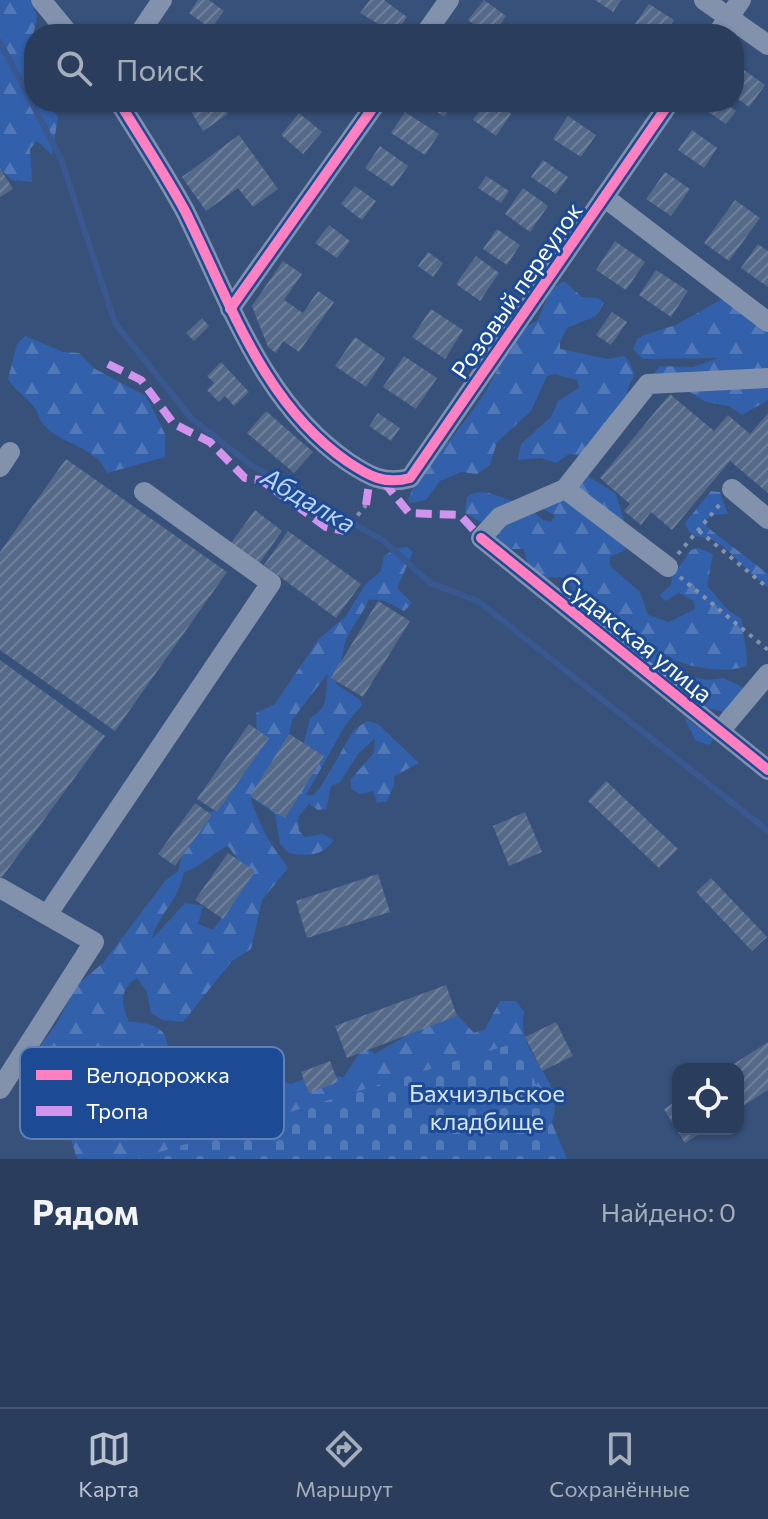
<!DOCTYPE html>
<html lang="ru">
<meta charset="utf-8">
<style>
:root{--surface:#2a3d5c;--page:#364865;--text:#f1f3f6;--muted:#a5aebb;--line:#465672;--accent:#b9c2d0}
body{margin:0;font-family:Commissioner,sans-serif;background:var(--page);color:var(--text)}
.controls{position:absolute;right:24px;bottom:24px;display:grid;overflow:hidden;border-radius:16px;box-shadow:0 2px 6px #0004}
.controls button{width:72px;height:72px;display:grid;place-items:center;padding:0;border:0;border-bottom:2px solid var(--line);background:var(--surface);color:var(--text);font:40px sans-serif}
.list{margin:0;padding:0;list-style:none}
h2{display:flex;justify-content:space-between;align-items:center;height:104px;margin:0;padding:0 32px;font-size:34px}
h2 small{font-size:26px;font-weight:400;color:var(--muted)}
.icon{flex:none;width:44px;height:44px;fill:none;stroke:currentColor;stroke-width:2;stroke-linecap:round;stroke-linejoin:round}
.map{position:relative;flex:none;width:768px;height:1159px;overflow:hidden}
.search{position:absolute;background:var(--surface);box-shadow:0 2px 6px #0004;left:24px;right:24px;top:24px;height:88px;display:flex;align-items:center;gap:20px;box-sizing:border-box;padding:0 28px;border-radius:32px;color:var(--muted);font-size:30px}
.sheet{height:248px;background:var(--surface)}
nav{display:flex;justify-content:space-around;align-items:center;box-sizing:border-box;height:112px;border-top:2px solid var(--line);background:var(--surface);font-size:22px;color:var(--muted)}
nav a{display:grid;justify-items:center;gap:4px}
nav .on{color:var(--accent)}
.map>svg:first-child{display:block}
.forest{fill:url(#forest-firs);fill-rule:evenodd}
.cemetery{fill:url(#cemetery-stones)}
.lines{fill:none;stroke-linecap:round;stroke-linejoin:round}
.stream{stroke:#39588f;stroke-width:6}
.building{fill:url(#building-hatch)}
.path{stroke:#8292ad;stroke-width:4;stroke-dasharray:4 6;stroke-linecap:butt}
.minor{stroke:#8292ad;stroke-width:20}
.quiet{stroke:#d193ec;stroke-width:8;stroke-dasharray:16 8;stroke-linecap:butt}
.cycleway-casing{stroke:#1d4a95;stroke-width:15}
.cycleway{stroke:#ff80c0;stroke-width:10}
.labels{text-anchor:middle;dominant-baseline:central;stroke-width:6;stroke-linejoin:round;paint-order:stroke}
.street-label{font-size:24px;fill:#fff;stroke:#1d4a95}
.park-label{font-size:24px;fill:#d7e5fa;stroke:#1d4a95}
.water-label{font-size:26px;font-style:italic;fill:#bdd3f6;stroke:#1d4a95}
.key{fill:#1d4a95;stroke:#6180b5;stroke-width:2}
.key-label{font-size:22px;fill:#fff}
</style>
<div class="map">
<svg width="768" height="1159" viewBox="0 0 768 1159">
<defs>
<pattern id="forest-firs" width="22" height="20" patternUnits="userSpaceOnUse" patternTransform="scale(2)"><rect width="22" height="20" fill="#3360ab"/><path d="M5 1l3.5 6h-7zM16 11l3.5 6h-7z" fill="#5278b8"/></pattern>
<pattern id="cemetery-stones" width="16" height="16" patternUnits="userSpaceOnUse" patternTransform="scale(2)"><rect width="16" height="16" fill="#3360ab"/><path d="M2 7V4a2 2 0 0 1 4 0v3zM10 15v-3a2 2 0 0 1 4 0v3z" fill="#5278b8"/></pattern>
<pattern id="building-hatch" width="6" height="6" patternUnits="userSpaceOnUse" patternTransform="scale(2)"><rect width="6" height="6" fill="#556989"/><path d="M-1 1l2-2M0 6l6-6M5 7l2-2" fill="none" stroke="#6e809b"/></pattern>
</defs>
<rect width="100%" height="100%" fill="#38517a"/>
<g class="forest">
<polygon points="0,0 30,0 37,16 28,62 34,102 47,102 58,117 52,155 37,141 30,149 32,182 12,180 0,169"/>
<path d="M564 281 582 297 598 298 604 303 596 316 567 328 560 342V349L608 359 625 356C643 382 628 373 627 398L585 457 569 454 556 463 541 458 518 460 521 444 551 417 558 401 579 388 577 380 555 374 547 376 531 411 497 442 490 465 477 474 461 472 440 481 426 500 410 503 408 499 416 482C450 436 495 395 509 337L538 320 550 290Z"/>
<polygon points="724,298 768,311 768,400 742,415 729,406 706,402 685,389 650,379 660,366 693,367 718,358 643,359 633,349 637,339 644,335 676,325"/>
<path d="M25 336 63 352 79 353 95 369 146 396 165 434V457L107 473C96 445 61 446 43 424 39 419 38 412 34 407 26 396 15 391 8 379L17 344Z"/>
<polygon points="583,473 616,494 625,524 568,480"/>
<path d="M548 490 624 542 625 550 610 557V566L640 592 648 615 669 622 695 609 694 601 679 593 665 601 660 595 671 585 672 577 691 550 698 548 713 554 707 586 729 611 742 619C742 633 749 656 746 666 728 674 682 668 667 655L660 658 655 666 628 652 623 636 609 627 602 614 575 595 568 581 561 577 544 578 529 571 524 549H499L486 525 465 513 467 497C486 483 506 504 525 503L543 520 551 522 555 515 541 508Z"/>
<path d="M711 491 720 492 728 514 712 515 706 520 707 527 768 574V587C748 575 735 553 715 541 703 534 691 542 685 523Z"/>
<path d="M407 547 413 552 397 588 412 603 404 611 385 601 369 599C363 615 348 629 344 646 341 661 341 668 336 684L359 699 362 705 346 724 306 795H313L320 788 354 730 367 721 378 724 419 763 394 776V785L387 801 377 803 373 791 360 794 351 789V779L374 753 375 738 358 754 340 782 331 786 326 809 318 810 309 804 298 817 299 831 305 837 322 834 334 840C322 856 307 857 289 853L280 844 275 813 250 797C260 826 269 843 288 868L262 900 251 949 232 961 183 1022 163 1020 151 1013 147 992 137 978C119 989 121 1004 129 1022 155 1022 172 1029 167 1059L185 1082 189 1112 193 1115 209 1114 253 1095 267 1082 279 1080 291 1084 317 1074 344 1077 364 1046 375 1054 452 1009 474 1033 485 1029 500 1001H516L524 1012C517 1045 543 1063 553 1092 559 1113 547 1140 539 1159H77L59 1098 60 1074 42 1080 27 1077 24 1068 57 1023 77 985 103 963 166 880 178 871 185 845 199 816 216 810 257 732 256 713 275 704 319 639 346 616 365 585 381 571 384 556 395 549ZM328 673C325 693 330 708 310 718L304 743 289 734 292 720ZM228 846 242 865 236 897 213 930 198 924 203 906 185 903 151 940C160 912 178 901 184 872 203 867 211 853 228 846Z"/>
<polygon points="674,672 706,680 723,678 745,688 729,713 706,708 662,682 666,675"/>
<polygon points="684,717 713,738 710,745 696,741"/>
</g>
<polygon class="cemetery" points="518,1042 567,1159 137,1159"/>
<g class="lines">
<polyline class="stream" points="0,42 61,159 115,323 192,419 251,465 384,541 430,583 478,601 768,831"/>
</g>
<g class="building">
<polygon points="198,0 209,0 224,11 211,29 189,13"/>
<polygon points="370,0 384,0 407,17 395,34 360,13"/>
<polygon points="484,0 506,16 494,34 487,34 468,20"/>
<polygon points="595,0 621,0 613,12"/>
<polygon points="649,4 674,20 665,34 650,34 635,24"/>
<polygon points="737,65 765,85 749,107 734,96 734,70"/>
<polygon points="203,102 221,102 228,114 203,131 190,110"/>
<polygon points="323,102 341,102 335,111"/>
<polygon points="423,102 454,102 444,117"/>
<polygon points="486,102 493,102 511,114 496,136 473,120"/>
<polygon points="709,102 723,102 736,111 726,124 704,109"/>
<polygon points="405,112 439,134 425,155 391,133"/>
<polygon points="299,113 322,132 303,154 281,135"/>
<polygon points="568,116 596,135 581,157 553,139"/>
<polygon points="692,130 717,148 704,168 678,150"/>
<polygon points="239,135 278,189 253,207 238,188 206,211 182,177"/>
<polygon points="380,146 408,166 393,187 365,168"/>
<polygon points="543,160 568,177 556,194 531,177"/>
<polygon points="0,168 13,189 0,197"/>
<polygon points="665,172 690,189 671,216 646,199"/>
<polygon points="486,176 509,191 501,203 478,188"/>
<polygon points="355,186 376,201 362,220 341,204"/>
<polygon points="523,188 548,206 530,232 505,214"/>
<polygon points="735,200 760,218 729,261 704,243"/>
<polygon points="329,225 350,241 337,258 315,243"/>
<polygon points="497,229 520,245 507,265 483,249"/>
<polygon points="615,241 645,262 626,290 596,270"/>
<polygon points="758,244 768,251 768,287 741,268"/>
<polygon points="428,252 443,263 433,277 418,266"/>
<polygon points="476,256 499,273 480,301 456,284"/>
<polygon points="283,261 302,274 284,300 303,313 318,291 334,302 299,352 283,341 276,353 268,347 252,306"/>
<polygon points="656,270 688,291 671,317 639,295"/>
<polygon points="431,309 463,330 445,359 412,337"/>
<polygon points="612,312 627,322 611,345 596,335"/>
<polygon points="202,318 209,326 194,341 186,333"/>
<polygon points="355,337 385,358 366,387 335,366"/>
<polygon points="404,356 437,378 416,409 383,387"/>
<polygon points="221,362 249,392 234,406 225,396 219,402 207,390 214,383 207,376"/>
<polygon points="670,394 714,431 728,415 750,434 768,413 768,493 730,461 672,530 651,512 641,525 624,511 630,504 600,478"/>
<polygon points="266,411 313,452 294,473 247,433"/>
<polygon points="378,413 400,428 391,441 369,426"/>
<polygon points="66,459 227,572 115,731 0,650 0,552"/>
<polygon points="255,510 282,531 256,568 228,547"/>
<polygon points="288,531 361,584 336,618 264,565"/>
<polygon points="378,601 410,621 363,697 331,678"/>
<polygon points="0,660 105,736 0,880"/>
<polygon points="249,724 269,738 217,812 197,799"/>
<polygon points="289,734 324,756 285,818 250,796"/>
<polygon points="606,781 678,849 659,868 588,801"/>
<polygon points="195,803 212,815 175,866 158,854"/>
<polygon points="525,812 542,852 509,866 493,826"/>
<polygon points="228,853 255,871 223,919 195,900"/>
<polygon points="378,874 390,912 307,938 296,901"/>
<polygon points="711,878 767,937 752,951 696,892"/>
<polygon points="446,985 457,1016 347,1058 335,1026"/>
<polygon points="556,1022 573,1056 542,1071 525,1037"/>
<polygon points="768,1042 768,1090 738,1109 738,1069 726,1069"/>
<polygon points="330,1061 338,1082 309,1093 301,1072"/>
<polygon points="678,1100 678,1129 707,1129 685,1143 664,1109"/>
</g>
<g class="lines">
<g class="path">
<polyline points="345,531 366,505"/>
<polyline points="699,531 768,588"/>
<polyline points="678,554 721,503"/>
<polyline points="680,577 768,650"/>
</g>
<g class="minor">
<polyline points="41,0 69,34"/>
<polyline points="704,0 768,45"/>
<polyline points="139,34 162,0"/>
<polyline points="425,34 449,0"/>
<polyline points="717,34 741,0"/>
<path d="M119 102C141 138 165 174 185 211 230 301 262 403 348 462 369 476 384 485 410 478L670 102"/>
<polyline points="604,197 768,322"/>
<polyline points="230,309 377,102"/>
<polyline points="768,378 648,384 565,489 500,517 481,538 768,770"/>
<polyline points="0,467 10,452"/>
<polyline points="565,489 668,567"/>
<polyline points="732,489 768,519"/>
<polyline points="720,731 768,674"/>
<polyline points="0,888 94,942 0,1089"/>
<polyline points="47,915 271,583 144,492"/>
</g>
<g class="quiet">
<polyline points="108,364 141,380 174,424 210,442 245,478 261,480 326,527 345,531"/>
<polyline points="383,481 409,513 460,515 481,538"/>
<polyline points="366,505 370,477"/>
</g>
<g class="cycleway-casing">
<g id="cycleway">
<path d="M119 102C141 138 165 174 185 211 230 301 262 403 348 462 369 476 384 485 410 478L670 102"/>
<polyline points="230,309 377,102"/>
<polyline points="481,538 768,770"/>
</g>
</g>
<use href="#cycleway" class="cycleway"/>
</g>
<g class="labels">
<g class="street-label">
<text transform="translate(516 290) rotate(-55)">Розовый переулок</text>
<text transform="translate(637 638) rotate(39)">Судакская улица</text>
</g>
<g class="park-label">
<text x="487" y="1092">Бахчиэльское<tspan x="487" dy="28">кладбище</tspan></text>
</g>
<g class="water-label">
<text transform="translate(309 499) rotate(30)">Абдалка</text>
</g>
</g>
<rect x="20" y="1047" width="264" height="92" rx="12" class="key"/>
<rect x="36" y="1070" width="36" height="10" fill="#ff80c0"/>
<rect x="36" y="1106" width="36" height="10" fill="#d193ec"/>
<g class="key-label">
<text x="86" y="1083">Велодорожка</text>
<text x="86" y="1119">Тропа</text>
</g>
</svg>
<div class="controls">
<button><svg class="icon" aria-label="locate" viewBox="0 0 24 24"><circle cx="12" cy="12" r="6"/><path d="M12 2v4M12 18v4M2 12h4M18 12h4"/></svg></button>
</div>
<div class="search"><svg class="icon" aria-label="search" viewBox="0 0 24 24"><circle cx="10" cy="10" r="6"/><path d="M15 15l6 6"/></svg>Поиск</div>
</div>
<section class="sheet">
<h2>Рядом<small>Найдено: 0</small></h2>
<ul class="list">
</ul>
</section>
<nav>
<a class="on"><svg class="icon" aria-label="map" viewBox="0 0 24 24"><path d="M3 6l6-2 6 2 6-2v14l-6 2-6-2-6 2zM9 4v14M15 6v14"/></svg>Карта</a>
<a><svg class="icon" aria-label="directions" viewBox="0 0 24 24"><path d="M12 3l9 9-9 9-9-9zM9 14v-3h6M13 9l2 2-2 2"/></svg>Маршрут</a>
<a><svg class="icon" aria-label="saved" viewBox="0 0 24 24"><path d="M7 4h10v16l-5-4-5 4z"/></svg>Сохранённые</a>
</nav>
